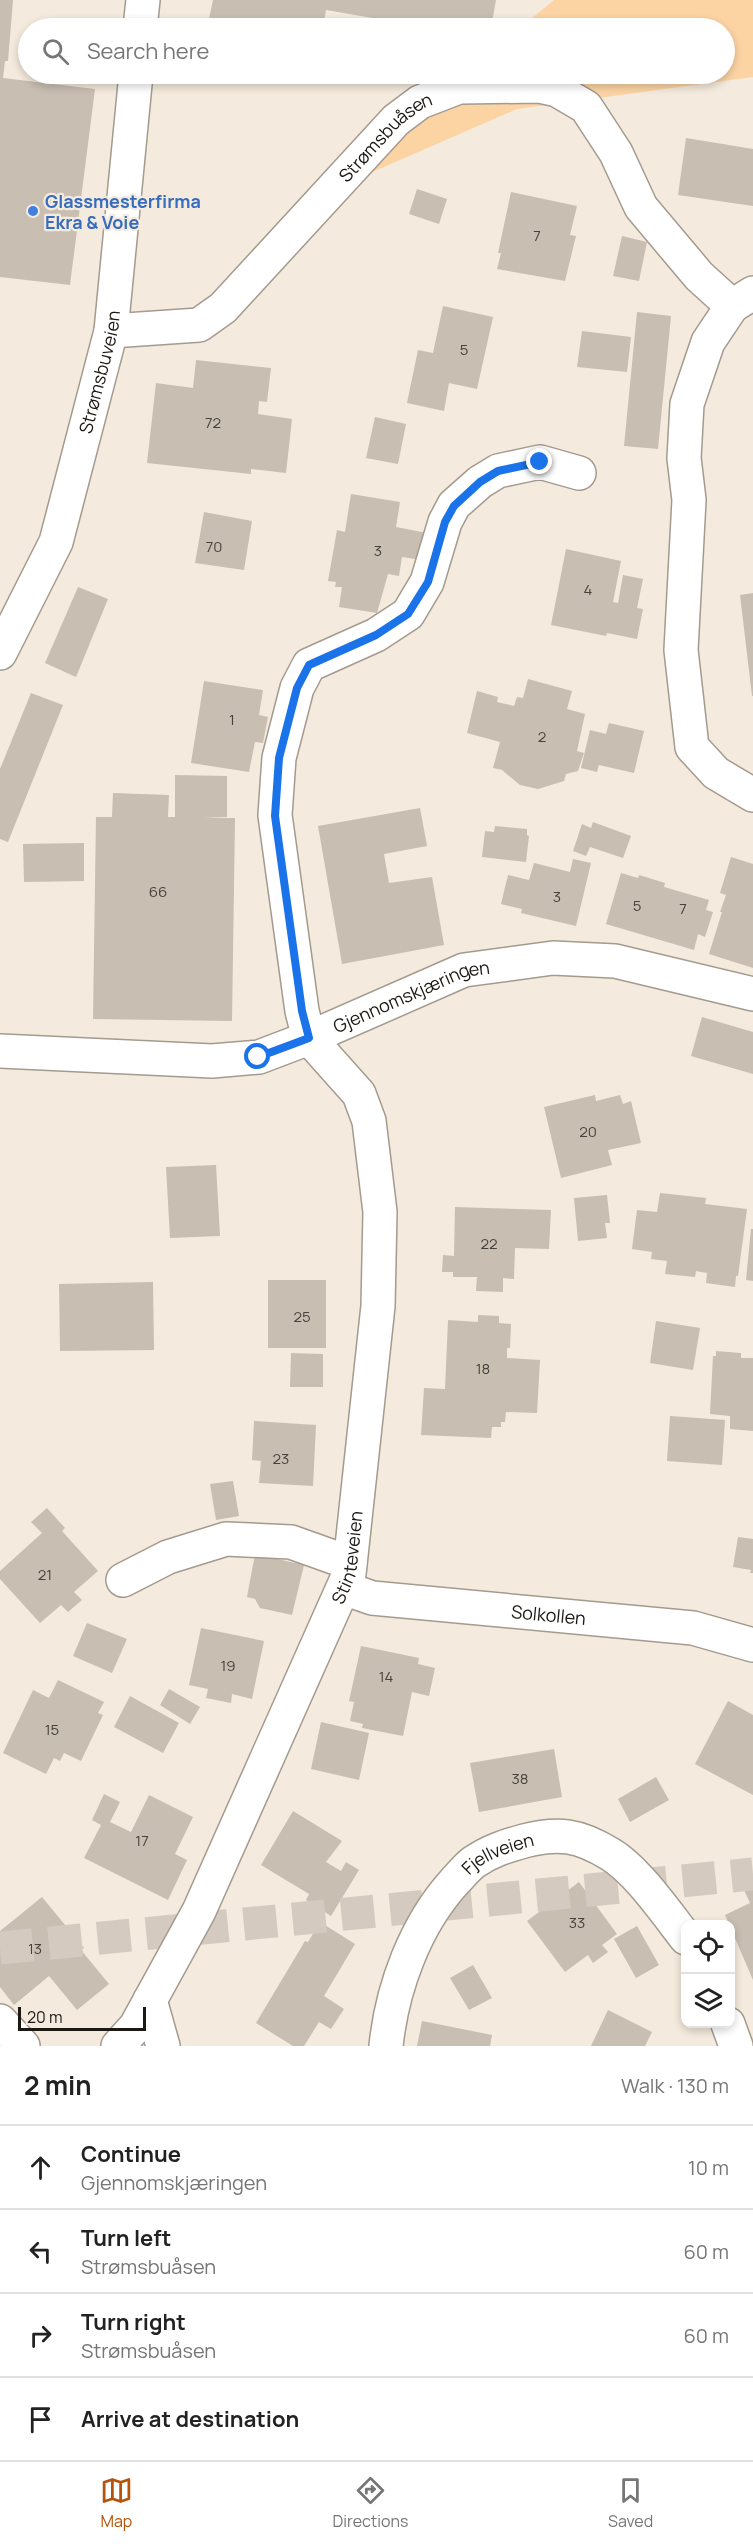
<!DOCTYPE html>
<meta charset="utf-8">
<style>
:root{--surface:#fff;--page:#f6f6f6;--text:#222;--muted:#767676;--line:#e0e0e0;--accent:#b45309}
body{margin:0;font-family:Manrope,sans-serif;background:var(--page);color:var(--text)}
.controls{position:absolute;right:18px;bottom:18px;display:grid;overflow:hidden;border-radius:12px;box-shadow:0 3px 9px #0003}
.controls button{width:54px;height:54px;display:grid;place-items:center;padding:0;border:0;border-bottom:2px solid var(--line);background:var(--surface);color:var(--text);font:30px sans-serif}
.scale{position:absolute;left:18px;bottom:15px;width:128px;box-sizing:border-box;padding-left:6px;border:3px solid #1c1814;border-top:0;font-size:16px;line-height:21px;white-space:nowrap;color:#1c1814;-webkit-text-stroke:4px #f4eadd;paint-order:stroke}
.stop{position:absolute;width:18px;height:18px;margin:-14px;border:4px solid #1a73e8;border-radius:50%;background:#fff}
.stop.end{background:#1a73e8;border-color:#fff;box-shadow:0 2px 6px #0008}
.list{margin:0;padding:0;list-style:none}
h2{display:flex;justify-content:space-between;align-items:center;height:78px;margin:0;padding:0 24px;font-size:26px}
h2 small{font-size:20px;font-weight:400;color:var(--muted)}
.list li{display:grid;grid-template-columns:39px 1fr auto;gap:18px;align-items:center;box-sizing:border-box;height:84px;padding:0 24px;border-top:2px solid var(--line)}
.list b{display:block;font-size:22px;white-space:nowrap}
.list p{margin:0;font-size:20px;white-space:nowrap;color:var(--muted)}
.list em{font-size:20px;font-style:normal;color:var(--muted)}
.icon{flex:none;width:33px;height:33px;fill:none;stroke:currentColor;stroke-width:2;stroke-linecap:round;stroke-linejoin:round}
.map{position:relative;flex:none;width:753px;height:2046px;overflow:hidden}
.search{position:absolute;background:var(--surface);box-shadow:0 3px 9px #0003;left:18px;right:18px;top:18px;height:66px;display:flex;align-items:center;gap:15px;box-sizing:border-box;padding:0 21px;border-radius:33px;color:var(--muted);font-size:22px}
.sheet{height:414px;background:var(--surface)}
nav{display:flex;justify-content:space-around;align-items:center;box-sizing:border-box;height:84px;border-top:2px solid var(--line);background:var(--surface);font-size:16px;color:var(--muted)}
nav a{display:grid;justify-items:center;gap:3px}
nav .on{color:var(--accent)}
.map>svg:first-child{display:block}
.green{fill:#fcd4a4}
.building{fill:#c8beb2}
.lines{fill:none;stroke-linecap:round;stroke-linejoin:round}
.minor-tunnel{stroke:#d4cabf;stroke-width:33;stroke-dasharray:33 16;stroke-linecap:butt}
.minor-casing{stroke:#a49a8e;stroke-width:36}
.minor{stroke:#fff;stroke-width:33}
.route{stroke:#1a73e8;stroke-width:8}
.shop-dot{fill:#3f7fe0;stroke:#f4eadd;stroke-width:2}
.labels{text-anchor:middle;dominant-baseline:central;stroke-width:4.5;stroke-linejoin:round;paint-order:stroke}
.number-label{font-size:15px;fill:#47423c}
.street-label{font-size:18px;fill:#1c1814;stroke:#f4eadd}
.shop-label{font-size:18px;font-weight:bold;fill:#366cbe;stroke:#f4eadd;text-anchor:start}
</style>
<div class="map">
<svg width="753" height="2046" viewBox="0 0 753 2046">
<rect width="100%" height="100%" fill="#f4eadd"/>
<polygon class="green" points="554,0 753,0 753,77 517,109 338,187 461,74 724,74 724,28 520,28"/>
<g class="building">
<polygon points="0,0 13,0 8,61 5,61 3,78 95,89 70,285 0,277"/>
<polygon points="213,0 496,0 491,28 407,28 407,24 326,10 323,28 207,28"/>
<polygon points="686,138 753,149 753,206 678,195"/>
<polygon points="417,189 447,199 439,224 409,214"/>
<polygon points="511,192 577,206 570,235 576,236 565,281 497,269 501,253 498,253"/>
<polygon points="622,236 647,242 639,281 613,276"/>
<polygon points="443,306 493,317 477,389 449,383 444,411 407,403 418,350 433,353"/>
<polygon points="637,312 671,316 658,449 624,446"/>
<polygon points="582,331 631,337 627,372 577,367"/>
<polygon points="196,360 271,368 267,402 259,401 258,414 292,419 286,473 251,469 251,474 147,463 156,383 193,388"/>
<polygon points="375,417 406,424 398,464 366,458"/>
<polygon points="351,494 400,502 396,527 427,533 422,560 402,557 399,576 388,574 377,613 339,607 342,587 335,587 336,582 328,581 337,530 345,532"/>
<polygon points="204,512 252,521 244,570 195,563"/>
<polygon points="566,549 621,561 613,602 618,603 623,575 643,579 637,608 643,609 637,639 607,633 606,636 551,625"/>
<polygon points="78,587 108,599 76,677 45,663"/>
<polygon points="753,593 753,696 752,696 740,595"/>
<polygon points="528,679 572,691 567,709 585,714 577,751 584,753 578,771 566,774 564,781 538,789 520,785 502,770 493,768 500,742 467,733 477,691 498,697 497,702 514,706 517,697 523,698"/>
<polygon points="204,681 263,690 259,715 268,717 263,743 255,742 249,772 191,763"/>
<polygon points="31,693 63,705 8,842 0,839 0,769"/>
<polygon points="609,723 644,731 634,773 599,765 597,772 581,768 590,730 606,734"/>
<polygon points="175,775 227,776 227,817 203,818 235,818 232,1021 93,1019 96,817 112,817 113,793 169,795 168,817 175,817"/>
<polygon points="420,808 427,846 384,854 389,883 432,877 444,945 342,964 318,826"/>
<polygon points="593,822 631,836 623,858 590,847 586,856 573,851 582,824 591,828"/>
<polygon points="495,826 527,829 527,835 529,836 526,862 482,857 485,831 494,832"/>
<polygon points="84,843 84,881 24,882 23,844"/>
<polygon points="731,857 753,864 753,968 709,954 722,912 720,912 726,895 720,893"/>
<polygon points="573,859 591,863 576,926 521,913 522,909 501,904 508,875 529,880 534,863 570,872"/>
<polygon points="621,873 638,878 639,875 665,883 664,887 709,900 706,910 713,912 705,937 698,934 694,950 606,924"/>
<polygon points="702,1017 753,1032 753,1074 691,1056"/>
<polygon points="595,1095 596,1101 620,1095 623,1104 631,1101 641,1143 608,1150 612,1165 561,1178 544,1107"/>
<polygon points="216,1165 220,1236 170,1238 166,1167"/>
<polygon points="660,1193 706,1198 705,1204 747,1209 738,1276 736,1276 735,1287 706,1283 707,1273 696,1271 695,1277 665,1274 667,1261 651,1259 652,1252 632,1249 637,1210 657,1212"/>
<polygon points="607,1195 610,1223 605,1223 607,1238 578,1241 574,1198"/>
<polygon points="455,1207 551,1210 549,1249 515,1248 514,1279 503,1278 503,1292 476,1291 477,1277 453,1277 453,1272 442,1272 443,1255 454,1256"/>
<polygon points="751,1229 753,1229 753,1281 746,1280"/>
<rect x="268" y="1280" width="58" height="68"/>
<polygon points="153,1282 154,1350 60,1351 59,1284"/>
<polygon points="478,1315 499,1316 499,1323 511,1324 510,1348 507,1348 507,1358 540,1360 537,1413 506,1412 505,1422 501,1422 501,1427 492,1427 491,1438 421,1435 424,1388 445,1389 448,1320 478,1322"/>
<polygon points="656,1321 700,1328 693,1370 650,1363"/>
<polygon points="716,1351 741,1353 741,1358 753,1358 753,1431 730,1429 730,1416 710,1414 713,1356 716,1356"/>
<polygon points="291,1353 323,1354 323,1387 290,1387"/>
<polygon points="670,1416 725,1420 722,1465 667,1461"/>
<polygon points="254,1421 316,1425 313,1486 259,1483 261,1461 252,1460"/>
<polygon points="233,1481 239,1516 216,1520 210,1484"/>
<polygon points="47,1508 65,1528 62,1531 98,1571 74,1592 82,1600 68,1612 61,1605 40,1623 0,1579 0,1571 42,1533 31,1522"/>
<polygon points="738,1537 753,1539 753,1573 750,1573 751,1570 733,1567"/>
<polygon points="255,1554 304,1565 292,1615 260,1608 255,1599 247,1597"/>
<polygon points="87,1623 127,1639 112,1673 73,1656"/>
<polygon points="201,1628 264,1641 252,1699 232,1694 231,1703 206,1698 208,1689 189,1685"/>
<polygon points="361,1646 419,1658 418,1664 435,1668 429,1696 412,1692 403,1736 362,1728 363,1724 350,1721 354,1702 349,1701"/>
<polygon points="58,1680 104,1702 98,1713 103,1715 81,1761 64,1753 60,1761 54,1758 46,1774 3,1753 33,1690 49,1698"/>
<polygon points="169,1689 200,1707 190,1724 160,1705"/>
<polygon points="130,1696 179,1723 163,1753 114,1727"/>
<polygon points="728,1701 753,1715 753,1795 695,1764"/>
<polygon points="321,1722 369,1733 359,1780 311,1769"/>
<polygon points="554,1749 562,1797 479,1812 470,1763"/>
<polygon points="656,1777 669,1800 630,1822 618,1799"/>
<polygon points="104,1794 120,1802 110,1822 131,1832 149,1795 193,1817 175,1854 187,1860 168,1900 84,1858 101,1825 92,1820"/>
<polygon points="293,1811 342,1841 326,1862 341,1871 346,1862 359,1870 331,1916 306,1900 309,1894 261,1865"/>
<polygon points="745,1879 747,1884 753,1882 753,1980 725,1915 750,1903 740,1881"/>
<polygon points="579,1882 617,1934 602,1945 608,1952 593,1963 588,1955 565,1972 527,1921"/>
<polygon points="42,1897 84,1948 81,1950 109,1984 77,2010 49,1976 14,2005 0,1987 0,1931"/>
<polygon points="320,1922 355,1944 324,1996 344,2009 331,2029 319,2022 304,2046 293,2046 256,2023 305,1941 308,1942"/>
<polygon points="637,1926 659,1965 636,1978 614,1939"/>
<polygon points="473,1965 492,1998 469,2010 450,1978"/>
<polygon points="608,2010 652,2032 645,2046 591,2046"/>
<polygon points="422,2021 492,2035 490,2046 417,2046"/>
</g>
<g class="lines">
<polyline class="minor-tunnel" points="0,1948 753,1874"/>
<g class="minor-casing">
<g id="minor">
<polyline points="140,28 143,0"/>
<polyline points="732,306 708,342 687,404 684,458 689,500 681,650 692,747 716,773 753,795"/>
<path id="s1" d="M111 331 199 325 223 308 396 120 420 102 459 87 539 86 557 90 586 107 616 153 641 207 699 276 732 306 753 293"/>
<path id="s2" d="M0 653 56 542 111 331 136 74"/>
<path id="s3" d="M0 1051 212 1061 259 1057 309 1038 464 970 553 958 615 961 753 994"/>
<polyline points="123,1580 168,1557 226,1539 291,1542 350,1563"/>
<path id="s4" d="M344 1588 372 1598 693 1628 753 1645"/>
<polyline points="150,2000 163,2046"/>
<polyline points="0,2021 23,2046"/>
<polyline points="728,2024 736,2046"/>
<path id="s5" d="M118 2046 136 2026 199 1911 349 1574 378 1306 380 1212 369 1121 359 1094 309 1038 302 1011 275 815 279 758 297 688 309 665 376 635 408 614 427 582 445 522 454 505 480 482 498 471 540 462 579 473"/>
<path id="s6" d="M386 2046C392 1988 415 1925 455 1881 461 1875 467 1867 474 1862 490 1851 506 1846 524 1841 559 1832 579 1835 610 1854 637 1870 667 1914 686 1938"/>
</g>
</g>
<use href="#minor" class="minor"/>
</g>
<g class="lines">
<polyline class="route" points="258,1057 309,1038 302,1011 275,816 279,758 297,688 309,665 376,635 408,614 428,582 445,522 454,506 480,482 498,471 540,462"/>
</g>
<circle class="shop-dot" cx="33" cy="211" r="6"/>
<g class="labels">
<g class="number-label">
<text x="537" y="235">7</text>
<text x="464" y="349">5</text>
<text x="213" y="422">72</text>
<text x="214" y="546">70</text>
<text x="378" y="550">3</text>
<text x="588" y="589">4</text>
<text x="232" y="719">1</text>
<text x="542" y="736">2</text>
<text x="158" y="891">66</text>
<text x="557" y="896">3</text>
<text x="637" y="905">5</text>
<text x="683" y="908">7</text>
<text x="588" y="1131">20</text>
<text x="489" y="1243">22</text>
<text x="302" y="1316">25</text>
<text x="483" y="1368">18</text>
<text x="281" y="1458">23</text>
<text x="45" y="1574">21</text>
<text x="228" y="1665">19</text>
<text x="386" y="1676">14</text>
<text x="52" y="1729">15</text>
<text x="520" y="1778">38</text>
<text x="142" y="1840">17</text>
<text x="577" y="1922">33</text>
<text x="35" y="1948">13</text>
</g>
<g class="street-label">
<text stroke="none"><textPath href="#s1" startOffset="354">Strømsbuåsen</textPath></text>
<text stroke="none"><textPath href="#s2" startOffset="300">Strømsbuveien</textPath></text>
<text stroke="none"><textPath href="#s3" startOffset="424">Gjennomskjæringen</textPath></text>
<text stroke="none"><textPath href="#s5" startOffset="543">Stinteveien</textPath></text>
<text stroke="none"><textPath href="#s4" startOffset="207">Solkollen</textPath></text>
<text stroke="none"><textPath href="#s6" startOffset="234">Fjellveien</textPath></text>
</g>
<g class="shop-label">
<text x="45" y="201">Glassmesterfirma<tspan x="45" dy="21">Ekra &amp; Voie</tspan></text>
</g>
</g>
</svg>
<div class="controls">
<button><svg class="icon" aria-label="locate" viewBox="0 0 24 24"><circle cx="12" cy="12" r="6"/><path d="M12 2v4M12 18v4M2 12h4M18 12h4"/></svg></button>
<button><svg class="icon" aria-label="layers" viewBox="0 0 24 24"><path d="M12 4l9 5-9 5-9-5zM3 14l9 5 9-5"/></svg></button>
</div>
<div class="scale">20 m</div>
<div class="stop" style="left:258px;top:1057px"></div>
<div class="stop end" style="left:540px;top:462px"></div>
<div class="search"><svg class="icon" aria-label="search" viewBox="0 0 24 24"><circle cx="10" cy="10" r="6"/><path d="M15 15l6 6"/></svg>Search here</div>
</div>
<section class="sheet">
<h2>2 min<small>Walk · 130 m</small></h2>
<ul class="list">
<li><svg class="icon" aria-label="ahead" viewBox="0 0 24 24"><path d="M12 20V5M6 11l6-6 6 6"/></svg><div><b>Continue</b><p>Gjennomskjæringen</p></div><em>10 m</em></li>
<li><svg class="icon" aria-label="left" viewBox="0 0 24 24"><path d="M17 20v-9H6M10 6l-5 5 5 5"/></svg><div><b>Turn left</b><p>Strømsbuåsen</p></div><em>60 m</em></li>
<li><svg class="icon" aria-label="right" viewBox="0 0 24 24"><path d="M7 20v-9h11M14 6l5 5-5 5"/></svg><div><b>Turn right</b><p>Strømsbuåsen</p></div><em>60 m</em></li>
<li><svg class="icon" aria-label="arrive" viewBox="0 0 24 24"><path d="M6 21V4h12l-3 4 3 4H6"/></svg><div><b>Arrive at destination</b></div></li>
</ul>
</section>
<nav>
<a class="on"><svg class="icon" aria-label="map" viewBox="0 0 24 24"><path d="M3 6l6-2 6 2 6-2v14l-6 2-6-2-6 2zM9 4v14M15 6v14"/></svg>Map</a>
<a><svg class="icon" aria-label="directions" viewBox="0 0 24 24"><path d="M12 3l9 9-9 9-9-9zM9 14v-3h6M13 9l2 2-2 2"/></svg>Directions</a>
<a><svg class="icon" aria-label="saved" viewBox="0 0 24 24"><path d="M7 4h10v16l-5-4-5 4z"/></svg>Saved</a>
</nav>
